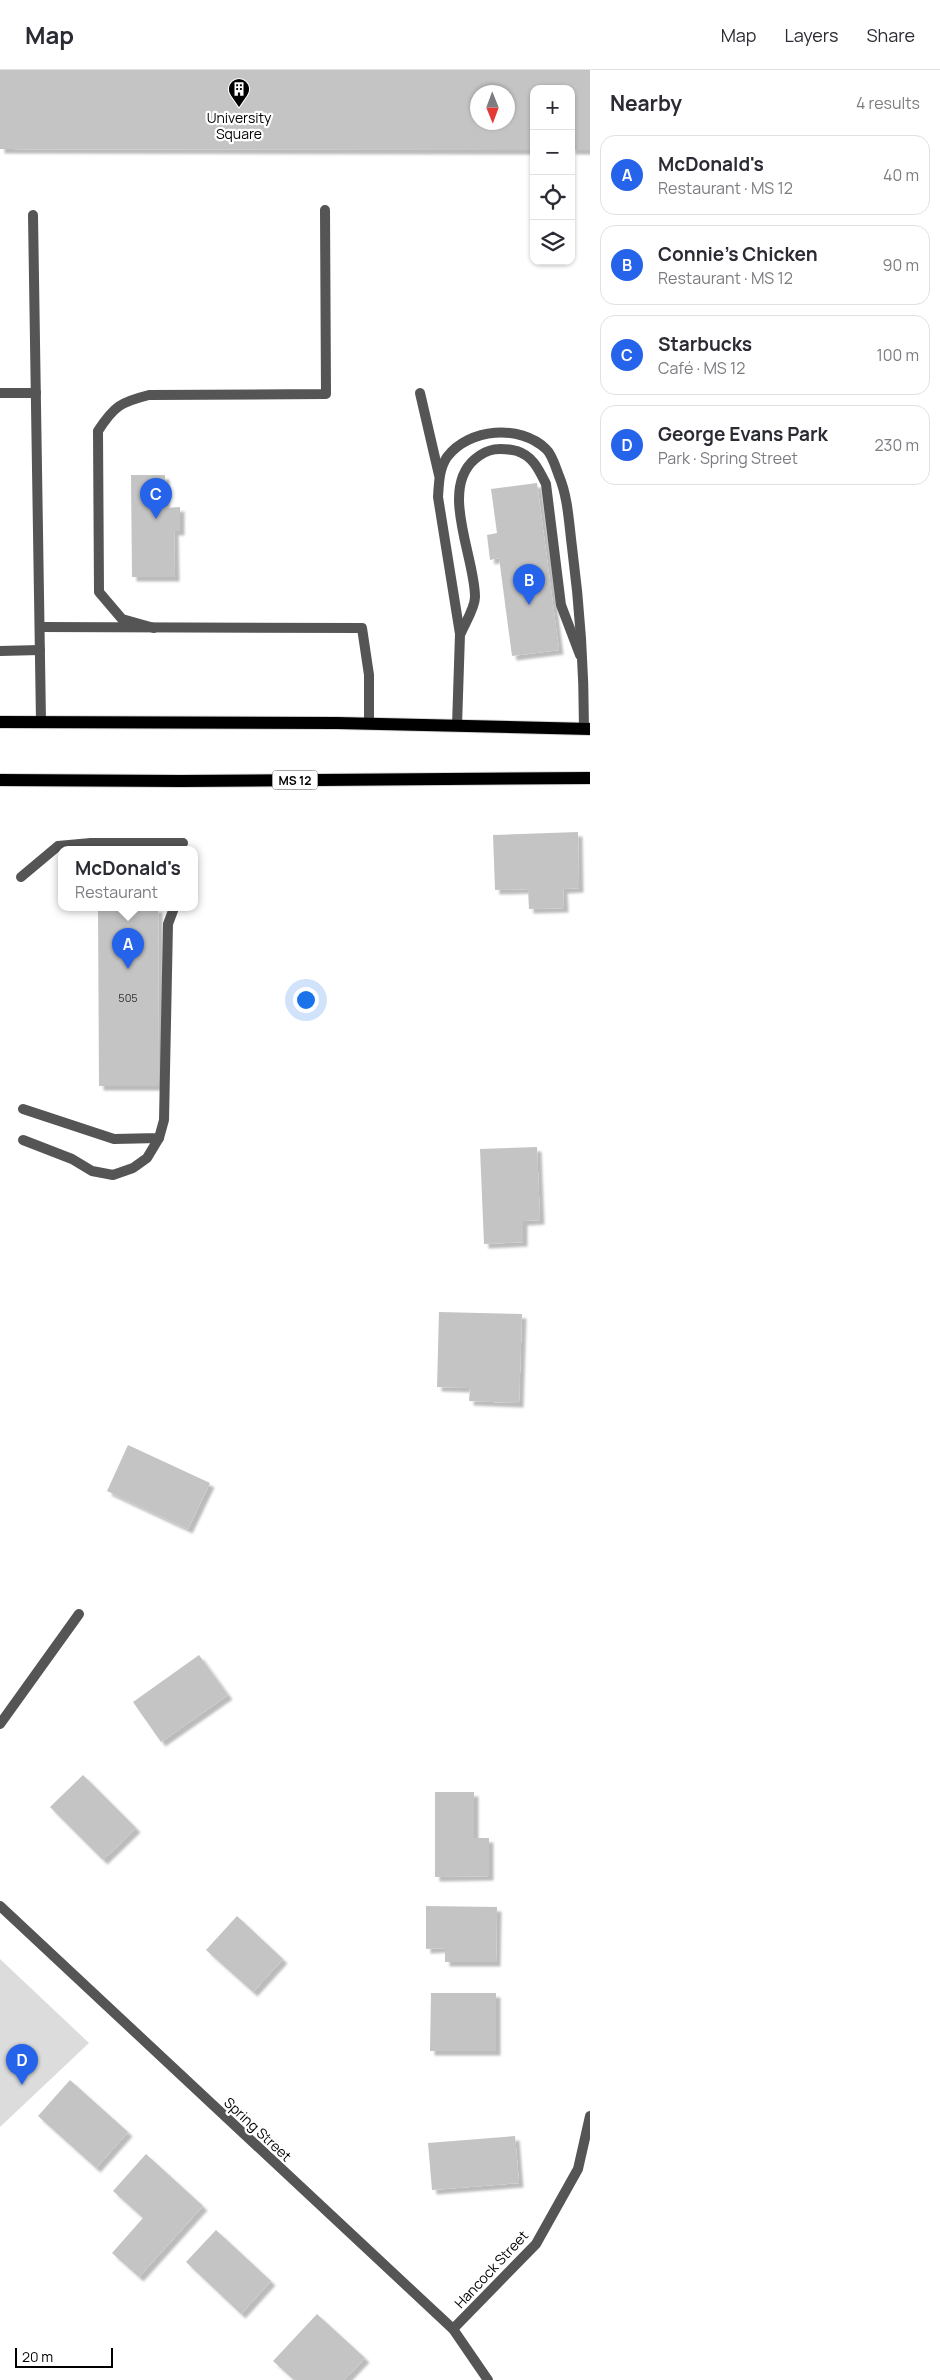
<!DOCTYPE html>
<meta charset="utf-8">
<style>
:root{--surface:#fff;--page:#f2f2f3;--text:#2b2b33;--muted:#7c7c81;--line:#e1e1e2;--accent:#2563eb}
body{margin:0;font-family:Manrope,sans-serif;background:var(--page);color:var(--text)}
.controls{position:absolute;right:15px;top:15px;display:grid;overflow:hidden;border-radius:10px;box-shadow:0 1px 4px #0004}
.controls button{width:45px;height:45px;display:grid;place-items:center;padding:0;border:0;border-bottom:1px solid var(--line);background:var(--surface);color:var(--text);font:25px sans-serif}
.compass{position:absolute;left:470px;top:15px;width:45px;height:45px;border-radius:50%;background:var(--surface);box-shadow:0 1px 4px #0004;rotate:179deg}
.scale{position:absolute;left:15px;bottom:12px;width:98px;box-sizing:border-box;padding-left:5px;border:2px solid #000;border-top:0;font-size:14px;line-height:18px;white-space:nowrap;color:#000;-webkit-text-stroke:4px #fff;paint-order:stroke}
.you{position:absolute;left:305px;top:929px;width:18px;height:18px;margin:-12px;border:4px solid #fff;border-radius:50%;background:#1a73e8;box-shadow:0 0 0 8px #1a73e833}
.badge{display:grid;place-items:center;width:32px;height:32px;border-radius:50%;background:var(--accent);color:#fff;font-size:16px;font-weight:700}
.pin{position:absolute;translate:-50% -41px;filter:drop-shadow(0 1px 2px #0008)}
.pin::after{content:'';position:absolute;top:26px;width:18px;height:15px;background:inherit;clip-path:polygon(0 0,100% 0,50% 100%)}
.popup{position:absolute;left:58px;top:776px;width:140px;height:65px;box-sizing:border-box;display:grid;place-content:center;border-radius:10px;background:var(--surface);filter:drop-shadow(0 1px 4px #0005);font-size:16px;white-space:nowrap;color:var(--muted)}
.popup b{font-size:19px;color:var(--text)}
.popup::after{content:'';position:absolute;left:50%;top:100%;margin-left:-10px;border:10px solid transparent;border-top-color:var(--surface)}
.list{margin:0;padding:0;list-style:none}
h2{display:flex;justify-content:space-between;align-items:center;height:65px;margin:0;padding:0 20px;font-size:21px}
h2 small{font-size:16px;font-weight:400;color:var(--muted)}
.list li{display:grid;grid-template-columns:32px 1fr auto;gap:15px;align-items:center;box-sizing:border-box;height:80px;margin:0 10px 10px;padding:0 10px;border:1px solid var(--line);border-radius:15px}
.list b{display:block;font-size:19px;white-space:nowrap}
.list p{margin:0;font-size:16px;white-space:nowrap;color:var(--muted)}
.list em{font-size:16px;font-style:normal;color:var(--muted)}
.icon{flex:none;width:28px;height:28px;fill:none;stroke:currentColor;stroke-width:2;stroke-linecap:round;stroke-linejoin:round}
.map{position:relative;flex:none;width:590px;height:2310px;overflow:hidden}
header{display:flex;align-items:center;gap:30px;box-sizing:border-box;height:70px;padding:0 25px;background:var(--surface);border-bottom:1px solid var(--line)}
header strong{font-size:24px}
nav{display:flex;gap:28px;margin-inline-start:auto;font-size:18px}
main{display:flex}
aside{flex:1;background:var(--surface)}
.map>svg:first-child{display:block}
.green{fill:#dcdcdc}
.building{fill:#c4c4c4;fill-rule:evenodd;filter:url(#shadow)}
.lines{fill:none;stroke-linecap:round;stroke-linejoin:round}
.primary-casing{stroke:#dbdbdb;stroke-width:14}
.service{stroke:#555;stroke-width:10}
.minor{stroke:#555;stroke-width:10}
.tertiary{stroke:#555;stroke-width:10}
.primary{stroke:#000;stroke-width:12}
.labels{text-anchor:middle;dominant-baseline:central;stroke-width:4.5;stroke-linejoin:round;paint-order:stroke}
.number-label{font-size:11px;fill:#313131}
.shield{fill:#fff;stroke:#4c4c4c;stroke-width:1}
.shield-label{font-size:12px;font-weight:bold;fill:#000}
.poi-label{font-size:14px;fill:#000;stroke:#fff}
.street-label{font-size:14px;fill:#000;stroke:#fff}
</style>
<header>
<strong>Map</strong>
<nav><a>Map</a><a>Layers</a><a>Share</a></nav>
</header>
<main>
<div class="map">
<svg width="590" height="2310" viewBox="0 0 590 2310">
<defs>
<filter id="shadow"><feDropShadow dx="4.5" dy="4.5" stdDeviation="1" flood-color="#0004"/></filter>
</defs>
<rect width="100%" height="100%" fill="#fff"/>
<polygon class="green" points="0,1889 89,1973 0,2057"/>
<g class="building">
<path d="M0 0H590V80H571V19H534V80L0 79ZM478 22H508V52H478Z"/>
<polygon points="131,405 165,405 165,438 180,437 180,461 174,461 175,507 132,507"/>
<polygon points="537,413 559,580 512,586 499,488 490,490 487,465 497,463 491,419"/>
<polygon points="578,762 579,818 563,819 564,838 529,839 528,819 495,820 493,765"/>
<polygon points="98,838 158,838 159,1016 99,1016"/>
<polygon points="537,1077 540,1150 523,1151 523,1172 484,1174 480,1079"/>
<polygon points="439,1242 522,1244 519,1333 469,1331 470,1318 437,1317"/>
<polygon points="128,1375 210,1413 188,1459 107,1421"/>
<polygon points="199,1585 228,1625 161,1672 133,1632"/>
<polygon points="83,1705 136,1758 103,1790 50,1737"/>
<polygon points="435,1722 474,1722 474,1768 489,1768 489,1806 435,1807"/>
<polygon points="426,1836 497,1837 496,1892 445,1892 445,1878 426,1879"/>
<polygon points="237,1846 283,1889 253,1922 206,1880"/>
<polygon points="431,1923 496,1923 496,1981 430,1981"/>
<polygon points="70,2010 128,2062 96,2098 38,2046"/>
<polygon points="515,2066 519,2113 432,2120 428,2073"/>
<polygon points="146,2084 203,2136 139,2207 112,2183 143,2148 113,2121"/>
<polygon points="216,2160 271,2211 241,2244 186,2192"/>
<polygon points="317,2244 365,2288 344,2310 294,2310 273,2291"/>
</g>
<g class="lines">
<g class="primary-casing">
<g id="primary">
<polyline points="0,652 337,653 590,659"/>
<polyline points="0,710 181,711 590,708"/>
</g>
</g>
<g class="service">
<polyline points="33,145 41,652"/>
<polyline points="0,323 36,323"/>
<polyline points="420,323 439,405"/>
<polyline points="40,557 362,558 369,605 369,654"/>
<path d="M154 558 122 549 99 522 98 361C114 336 121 332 149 325L326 324 325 140"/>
<path d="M461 563C465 553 475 538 475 527 475 487 439 419 475 389 488 378 500 377 517 381 533 386 539 400 546 414L561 535 580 585"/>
<polyline points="0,581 40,580"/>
<path d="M457 656 460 564 438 427C439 413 439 399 447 387 469 358 520 354 546 379 552 384 556 398 559 406 568 427 569 454 572 477 580 538 584 597 584 659"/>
<polyline points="21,807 58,776 91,773 183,773"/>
<polyline points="23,1039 114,1069 159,1068 164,1050 168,854 174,838"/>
<polyline points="23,1070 72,1089 92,1101 113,1105 133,1098 147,1088 159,1068"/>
</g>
<g class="minor">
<polyline points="0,1654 79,1544"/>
<polyline points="453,2259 536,2174 578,2099 590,2046"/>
</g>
<polyline class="tertiary" points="0,1836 453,2259 488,2310"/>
<use href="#primary" class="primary"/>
</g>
<defs>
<g id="building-pin" transform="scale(1.125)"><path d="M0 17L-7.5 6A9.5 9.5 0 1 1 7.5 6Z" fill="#000" stroke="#fff"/><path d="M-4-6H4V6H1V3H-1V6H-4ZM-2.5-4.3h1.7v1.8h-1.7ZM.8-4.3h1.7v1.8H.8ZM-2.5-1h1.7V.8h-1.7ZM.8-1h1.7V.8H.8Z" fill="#fff"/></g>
</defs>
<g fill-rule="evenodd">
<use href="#building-pin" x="239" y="19"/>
</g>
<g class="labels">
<g class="number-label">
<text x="128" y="927">505</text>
</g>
<rect class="shield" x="272.5" y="700.5" width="45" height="19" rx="4"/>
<g class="shield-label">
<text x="295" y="710">MS 12</text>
</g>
<g class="poi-label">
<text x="239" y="47">University<tspan x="239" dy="16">Square</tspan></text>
</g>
<g class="street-label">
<text transform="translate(258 2059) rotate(43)">Spring Street</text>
<text transform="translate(491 2199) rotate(-47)">Hancock Street</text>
</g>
</g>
</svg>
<div class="controls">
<button>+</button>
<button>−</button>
<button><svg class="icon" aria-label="locate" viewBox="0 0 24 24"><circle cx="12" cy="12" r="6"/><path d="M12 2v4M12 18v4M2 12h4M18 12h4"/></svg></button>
<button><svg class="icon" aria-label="layers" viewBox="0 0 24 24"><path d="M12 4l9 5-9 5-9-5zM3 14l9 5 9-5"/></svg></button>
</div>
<svg class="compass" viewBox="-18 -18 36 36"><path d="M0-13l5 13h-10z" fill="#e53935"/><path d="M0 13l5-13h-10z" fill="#7c7c81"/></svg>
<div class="scale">20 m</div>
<div class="you"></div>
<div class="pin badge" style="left:128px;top:899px">A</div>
<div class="popup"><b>McDonald's</b>Restaurant</div>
<div class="pin badge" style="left:529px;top:535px">B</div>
<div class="pin badge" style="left:156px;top:449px">C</div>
<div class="pin badge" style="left:22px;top:2015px">D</div>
</div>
<aside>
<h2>Nearby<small>4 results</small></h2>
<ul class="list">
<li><span class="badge">A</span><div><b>McDonald's</b><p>Restaurant · MS 12</p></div><em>40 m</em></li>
<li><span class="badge">B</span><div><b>Connie's Chicken</b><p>Restaurant · MS 12</p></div><em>90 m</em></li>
<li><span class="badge">C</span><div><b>Starbucks</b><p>Café · MS 12</p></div><em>100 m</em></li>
<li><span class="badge">D</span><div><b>George Evans Park</b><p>Park · Spring Street</p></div><em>230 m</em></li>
</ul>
</aside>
</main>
